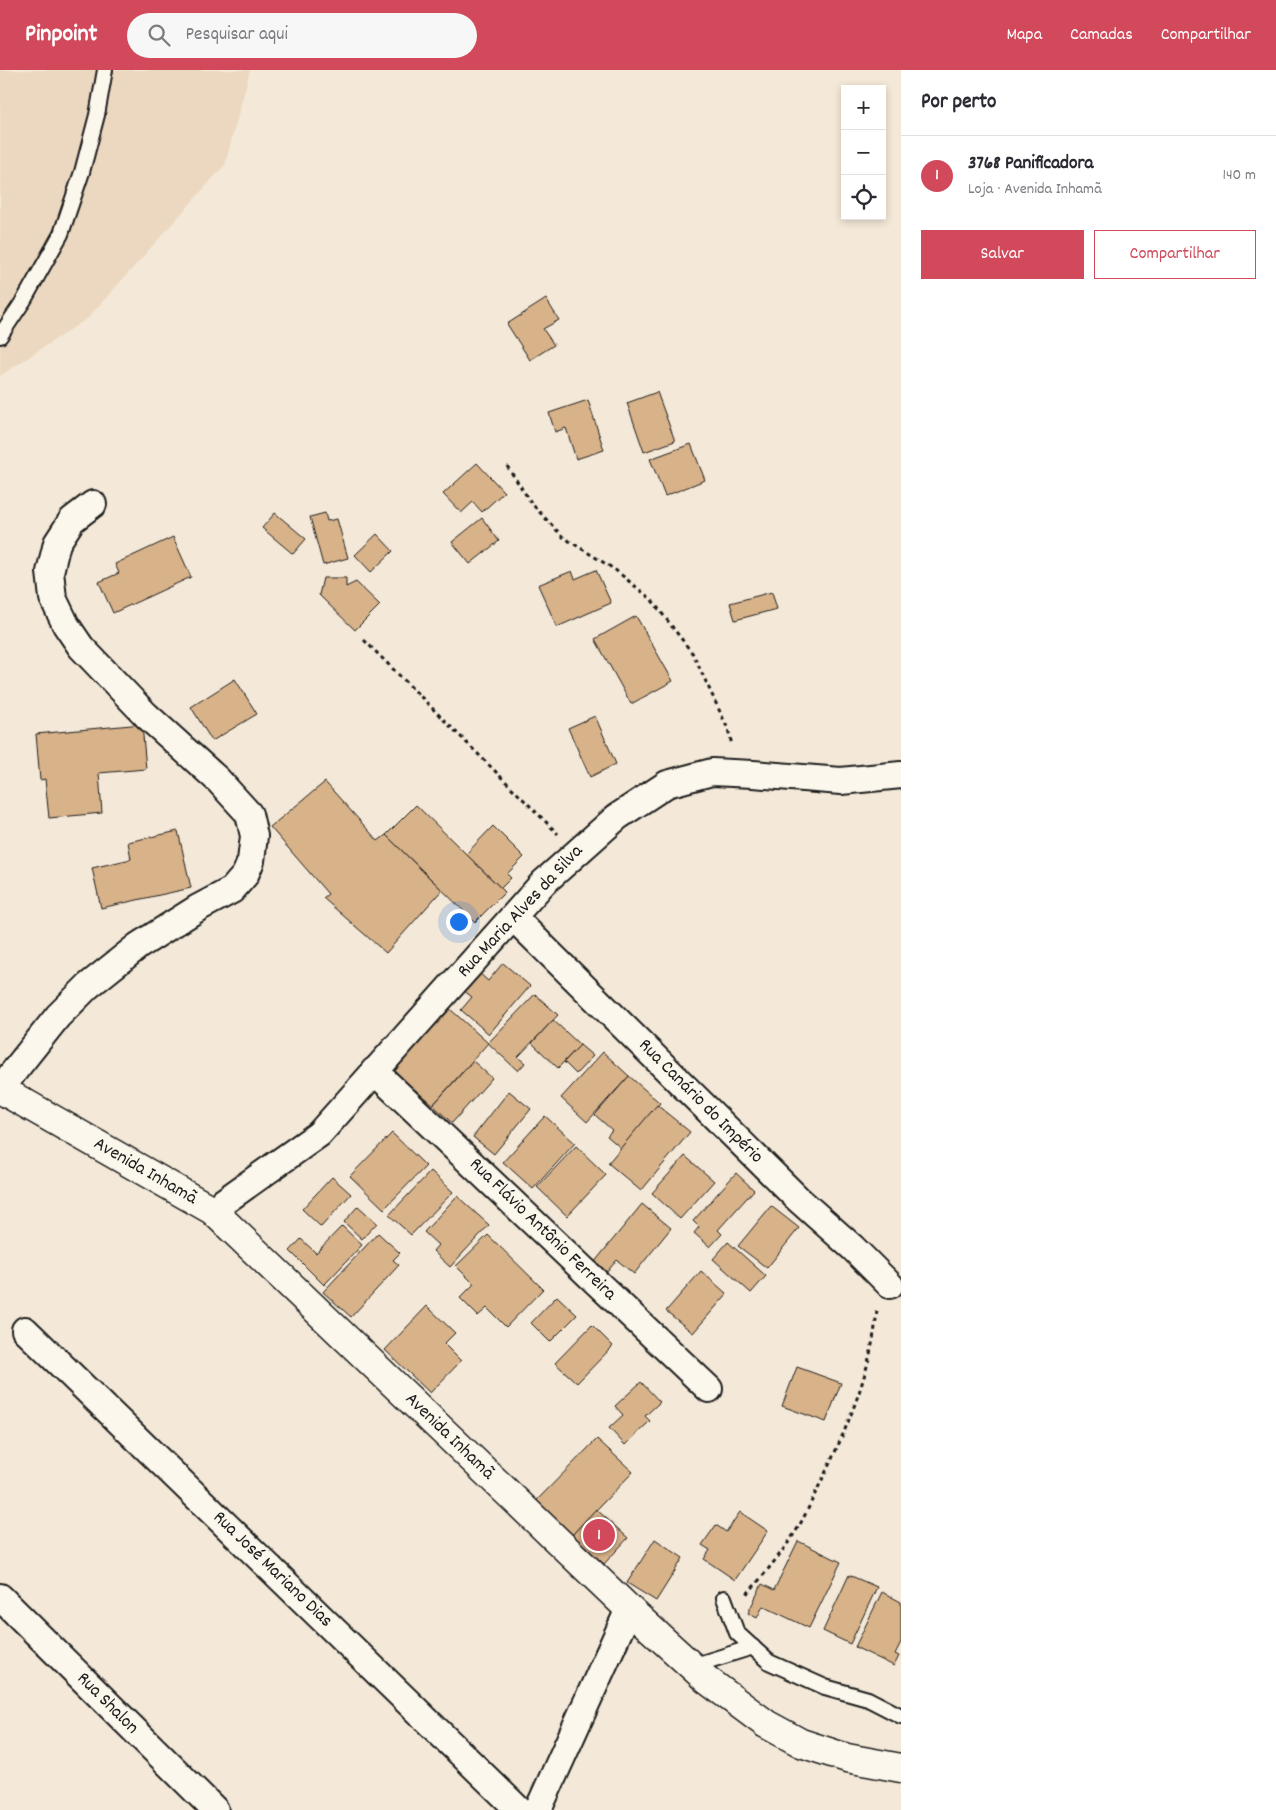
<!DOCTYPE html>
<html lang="pt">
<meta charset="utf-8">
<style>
:root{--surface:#fff;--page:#f7f7f7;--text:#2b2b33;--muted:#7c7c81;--line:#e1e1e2;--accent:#d1495b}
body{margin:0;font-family:Dekko,sans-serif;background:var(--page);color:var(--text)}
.controls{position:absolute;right:15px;top:15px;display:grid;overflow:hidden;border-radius:0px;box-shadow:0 2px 8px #0003}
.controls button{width:45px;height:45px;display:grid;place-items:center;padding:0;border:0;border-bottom:1px solid var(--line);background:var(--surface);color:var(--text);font:25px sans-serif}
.you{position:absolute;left:458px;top:851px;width:18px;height:18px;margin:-12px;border:4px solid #fff;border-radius:50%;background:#1a73e8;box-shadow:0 0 0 8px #1a73e833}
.badge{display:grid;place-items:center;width:32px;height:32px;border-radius:50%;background:var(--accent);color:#fff;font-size:16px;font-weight:700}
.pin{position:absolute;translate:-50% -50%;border:2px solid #fff;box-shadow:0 1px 5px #0006}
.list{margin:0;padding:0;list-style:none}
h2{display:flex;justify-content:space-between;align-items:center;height:65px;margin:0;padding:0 20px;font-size:21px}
h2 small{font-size:16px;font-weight:400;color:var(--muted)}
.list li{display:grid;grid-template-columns:32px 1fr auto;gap:15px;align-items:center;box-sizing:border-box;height:80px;padding:0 20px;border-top:1px solid var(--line)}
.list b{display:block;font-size:19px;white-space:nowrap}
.list p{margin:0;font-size:16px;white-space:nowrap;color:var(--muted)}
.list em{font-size:16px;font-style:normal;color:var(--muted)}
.actions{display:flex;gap:10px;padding:15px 20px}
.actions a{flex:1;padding:11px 0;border:1px solid var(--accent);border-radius:0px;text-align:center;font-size:18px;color:var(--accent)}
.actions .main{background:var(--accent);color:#fff}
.icon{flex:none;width:28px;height:28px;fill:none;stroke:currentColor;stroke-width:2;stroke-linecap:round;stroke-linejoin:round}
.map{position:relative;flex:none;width:901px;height:1740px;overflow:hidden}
header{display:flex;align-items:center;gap:30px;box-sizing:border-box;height:70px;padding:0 25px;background:var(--accent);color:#fff}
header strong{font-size:24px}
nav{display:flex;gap:28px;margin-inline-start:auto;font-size:18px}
.search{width:350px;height:45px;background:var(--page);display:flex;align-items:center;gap:12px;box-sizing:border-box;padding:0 18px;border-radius:28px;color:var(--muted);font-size:19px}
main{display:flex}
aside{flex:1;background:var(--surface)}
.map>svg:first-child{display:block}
.built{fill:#ecd8c0}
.building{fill:#d8b289;stroke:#1c1c1c}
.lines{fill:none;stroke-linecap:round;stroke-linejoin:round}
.service-casing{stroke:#1c1c1c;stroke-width:18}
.minor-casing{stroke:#1c1c1c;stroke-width:30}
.tertiary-casing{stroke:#1c1c1c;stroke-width:31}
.path{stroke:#1c1c1c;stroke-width:3;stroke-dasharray:4 4;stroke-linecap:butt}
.service{stroke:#fbf7ec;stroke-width:14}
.minor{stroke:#fbf7ec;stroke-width:26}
.tertiary{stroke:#fbf7ec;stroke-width:28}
.labels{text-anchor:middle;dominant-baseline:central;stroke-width:4;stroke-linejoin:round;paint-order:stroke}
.street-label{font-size:19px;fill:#1c1c1c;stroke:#fbf7ec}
</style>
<header>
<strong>Pinpoint</strong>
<div class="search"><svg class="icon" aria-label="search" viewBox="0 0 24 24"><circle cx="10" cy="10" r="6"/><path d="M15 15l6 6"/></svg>Pesquisar aqui</div>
<nav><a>Mapa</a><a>Camadas</a><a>Compartilhar</a></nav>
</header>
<main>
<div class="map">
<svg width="901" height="1740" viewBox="0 0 901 1740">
<rect width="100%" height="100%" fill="#f4e9d8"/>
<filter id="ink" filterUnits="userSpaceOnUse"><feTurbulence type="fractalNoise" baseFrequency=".02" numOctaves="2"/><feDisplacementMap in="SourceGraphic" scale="10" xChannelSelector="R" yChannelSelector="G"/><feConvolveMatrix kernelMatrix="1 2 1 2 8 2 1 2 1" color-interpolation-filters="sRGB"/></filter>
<g filter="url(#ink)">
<polygon class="built" points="0,0 250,0 225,95 88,248 0,306"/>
<g class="building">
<polygon points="546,229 559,250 543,259 554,275 530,290 507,254"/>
<polygon points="657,322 675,371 644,382 627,333"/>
<polygon points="588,330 604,380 576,389 566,358 555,362 549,343"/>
<polygon points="691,374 705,410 665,426 650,389"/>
<polygon points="477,393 504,422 482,442 473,432 461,443 443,424"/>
<polygon points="275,443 306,469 293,484 262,458"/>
<polygon points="325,443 327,451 337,449 348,488 323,495 310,447"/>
<polygon points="482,448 499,471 470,494 452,472"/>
<polygon points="377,464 393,481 371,502 355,485"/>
<polygon points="173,467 191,507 113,543 99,512 119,503 115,494"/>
<polygon points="596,500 611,533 557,557 538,515 572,501 575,509"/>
<polygon points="323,508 346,508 346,517 356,512 380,535 355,560 319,525"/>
<polygon points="772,522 777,539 735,550 730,533"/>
<polygon points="636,546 673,611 631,634 595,569"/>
<polygon points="235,609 257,644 212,671 191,637"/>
<polygon points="595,646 616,694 590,707 568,658"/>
<polygon points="142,654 146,699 99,703 102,743 49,748 45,709 40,710 36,664"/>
<polygon points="325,712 378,771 386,765 442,820 386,883 323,828 328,824 270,757"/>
<polygon points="416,735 505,822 475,852 386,765"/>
<polygon points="493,756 524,787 507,804 511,808 501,818 466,784"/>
<polygon points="178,761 191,818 101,838 92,798 131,789 128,772"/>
<polygon points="503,893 530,916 489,964 461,940 472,927 463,920 478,902 488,911"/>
<polygon points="535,924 558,945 518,987 525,993 518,1001 488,973"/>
<polygon points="450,939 488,973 433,1035 393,1001"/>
<polygon points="553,950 580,975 558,998 532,973"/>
<polygon points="580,975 593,986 576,1004 564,992"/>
<polygon points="603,982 629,1006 587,1052 561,1028"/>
<polygon points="473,991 492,1008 452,1053 433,1035"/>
<polygon points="629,1006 660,1033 621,1078 607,1066 612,1060 595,1045"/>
<polygon points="509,1021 531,1039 494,1084 473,1067"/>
<polygon points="657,1035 690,1062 641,1121 608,1093"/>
<polygon points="545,1046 575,1073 533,1119 503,1092"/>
<polygon points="392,1063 426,1096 384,1139 350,1106"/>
<polygon points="576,1076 606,1105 567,1146 537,1117"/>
<polygon points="685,1086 714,1111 680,1149 652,1123"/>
<polygon points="431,1101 453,1122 411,1165 389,1145"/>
<polygon points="736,1103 754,1120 718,1160 722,1164 710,1177 694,1163 699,1157 693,1151"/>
<polygon points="332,1107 351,1124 321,1157 302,1139"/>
<polygon points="457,1126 489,1155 450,1197 433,1181 438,1175 424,1162"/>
<polygon points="642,1134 671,1158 634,1204 617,1190 605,1204 593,1194"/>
<polygon points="358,1136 377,1153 362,1169 344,1152"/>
<polygon points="771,1136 799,1158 767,1198 738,1176"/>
<polygon points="342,1156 362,1175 324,1215 290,1181 301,1169 316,1183"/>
<polygon points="378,1163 400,1183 393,1190 399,1195 351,1247 323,1222"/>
<polygon points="488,1165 543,1219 506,1257 487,1238 478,1246 460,1228 474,1214 456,1196"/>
<polygon points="728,1172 766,1206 751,1223 713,1189"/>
<polygon points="701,1201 727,1224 693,1263 666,1241"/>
<polygon points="557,1226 577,1245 550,1272 531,1253"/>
<polygon points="427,1236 455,1263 444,1274 461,1291 430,1323 385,1280"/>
<polygon points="592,1255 613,1276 577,1313 555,1293"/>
<polygon points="797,1297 841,1313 826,1352 782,1336"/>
<polygon points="641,1312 660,1332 645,1346 650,1351 625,1375 609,1358 623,1345 615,1336"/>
<polygon points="597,1369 633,1402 572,1465 536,1431"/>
<polygon points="596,1439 628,1468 604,1494 572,1465"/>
<polygon points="740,1442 768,1461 735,1510 704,1489 710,1480 702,1475 716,1455 726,1462"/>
<polygon points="655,1469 683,1488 656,1531 627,1513"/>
<polygon points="798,1471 841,1492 809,1558 763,1536 757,1548 748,1543 762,1514 774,1520"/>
<polygon points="849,1505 877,1517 850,1574 823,1561"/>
<polygon points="882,1522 901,1532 901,1572 895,1584 899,1586 894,1596 855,1577"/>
</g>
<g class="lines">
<g class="service-casing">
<g id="service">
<polyline points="0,266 24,230 61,164 82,102 97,45 105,0"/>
<polyline points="724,1528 737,1563 769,1592 825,1617 868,1629 901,1646"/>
<polyline points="692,1596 753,1577"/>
</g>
</g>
<g class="minor-casing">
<g id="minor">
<polyline points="513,847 798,1129 853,1178 890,1215"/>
<polyline points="374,1001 709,1319"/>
<polyline points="0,1019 58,946 88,916 138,876 198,838 232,820 245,805 251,791 254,766 249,744 218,710 146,645 81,577 66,555 53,528 50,502 57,473 72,450 93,434"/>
<polyline points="212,1140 319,1064 543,813 617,747 667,714 712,702 753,704 841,711 901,705"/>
<polyline points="25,1260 519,1740"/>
<polyline points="0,1527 215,1740"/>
<polyline points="538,1740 629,1539"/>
</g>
</g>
<g class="tertiary-casing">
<polyline id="tertiary" points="0,1019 212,1140 629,1539 707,1610 766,1654 801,1673 847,1688 901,1698"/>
</g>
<g class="path">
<polyline points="507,396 532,434 563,467 614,499 651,529 693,584 728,659 732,675"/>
<polyline points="364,570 558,764"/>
<path d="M747 1524C764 1505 780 1485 794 1464 803 1451 810 1434 817 1420 845 1363 872 1303 877 1239"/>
</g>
<use href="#service" class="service"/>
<use href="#minor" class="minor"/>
<use href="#tertiary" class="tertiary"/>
</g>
</g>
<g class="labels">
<g class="street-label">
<text transform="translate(521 842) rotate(-47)">Rua Maria Alves da Silva</text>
<text transform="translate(700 1032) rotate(45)">Rua Canário do Império</text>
<text transform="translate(145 1102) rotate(30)">Avenida Inhamã</text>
<text transform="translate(542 1160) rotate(44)">Rua Flávio Antônio Ferreira</text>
<text transform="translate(449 1367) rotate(44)">Avenida Inhamã</text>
<text transform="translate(272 1500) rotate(44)">Rua José Mariano Dias</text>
<text transform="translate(107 1634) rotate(45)">Rua Shalon</text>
</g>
</g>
</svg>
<div class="controls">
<button>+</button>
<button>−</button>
<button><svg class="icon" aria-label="locate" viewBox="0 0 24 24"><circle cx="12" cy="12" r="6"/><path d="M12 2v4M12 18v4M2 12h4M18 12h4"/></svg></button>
</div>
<div class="you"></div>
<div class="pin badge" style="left:599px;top:1465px">1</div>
</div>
<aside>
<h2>Por perto<small></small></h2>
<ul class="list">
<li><span class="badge">1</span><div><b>3768 Panificadora</b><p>Loja · Avenida Inhamã</p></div><em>140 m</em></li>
</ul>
<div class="actions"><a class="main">Salvar</a><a>Compartilhar</a></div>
</aside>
</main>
